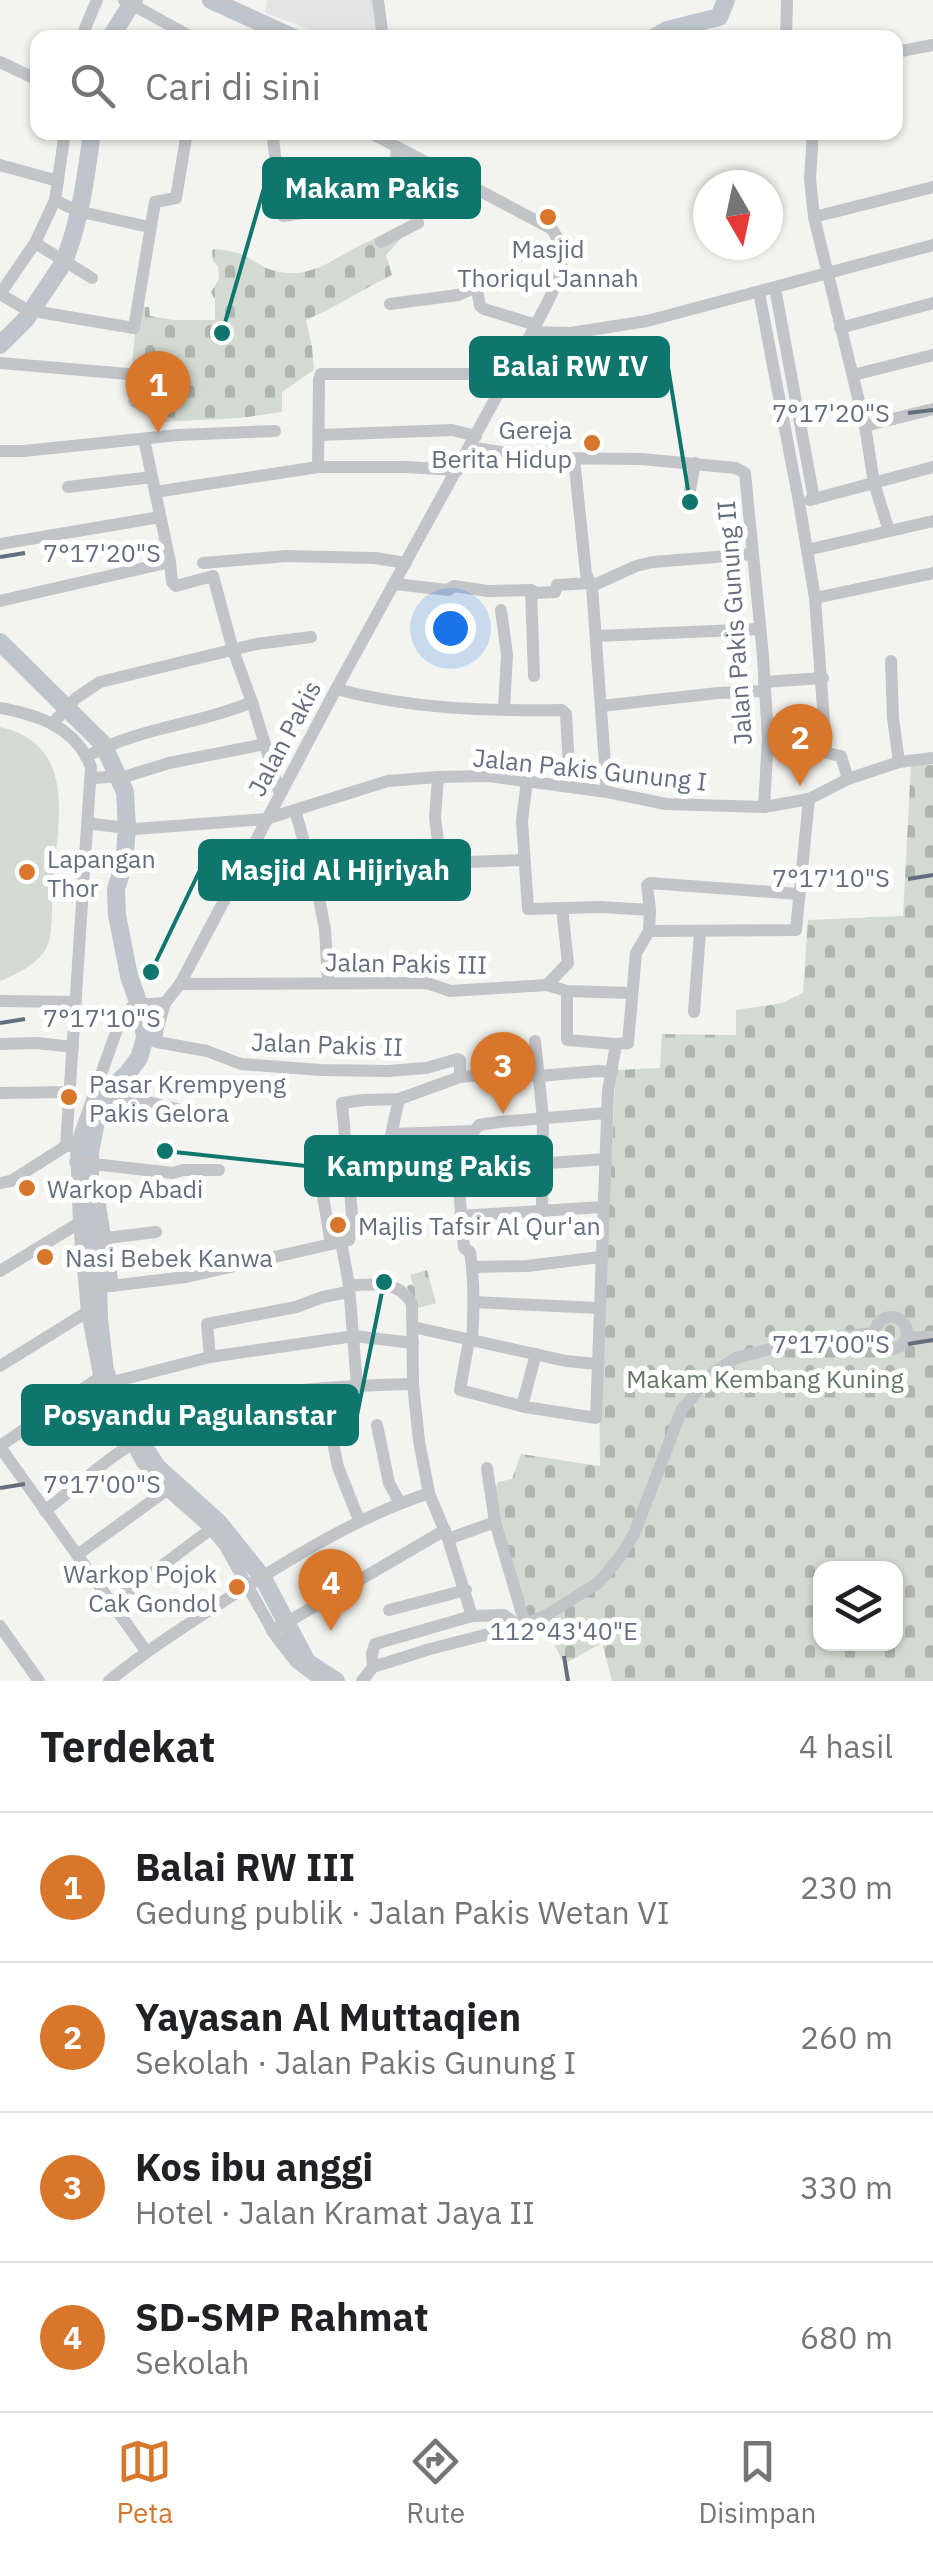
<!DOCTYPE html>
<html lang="id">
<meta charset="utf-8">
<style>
:root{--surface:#fff;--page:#f2f2f2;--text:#202124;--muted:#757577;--line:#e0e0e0;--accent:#d8762c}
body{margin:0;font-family:"IBM Plex Sans",sans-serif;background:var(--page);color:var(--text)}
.controls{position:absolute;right:30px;bottom:30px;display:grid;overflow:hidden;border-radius:20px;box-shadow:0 2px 8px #0004}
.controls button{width:90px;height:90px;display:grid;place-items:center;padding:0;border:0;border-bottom:2px solid var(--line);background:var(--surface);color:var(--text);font:50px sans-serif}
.compass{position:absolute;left:693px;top:170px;width:90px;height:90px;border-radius:50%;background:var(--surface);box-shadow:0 2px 8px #0004;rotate:171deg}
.you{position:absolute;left:450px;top:628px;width:35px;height:35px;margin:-25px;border:8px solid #fff;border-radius:50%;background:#1a73e8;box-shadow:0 0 0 15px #1a73e833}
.badge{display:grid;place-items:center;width:65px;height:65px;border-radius:50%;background:var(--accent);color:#fff;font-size:32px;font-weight:700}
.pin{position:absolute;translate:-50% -82px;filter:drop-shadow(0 2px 5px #0008)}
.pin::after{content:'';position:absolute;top:52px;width:35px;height:30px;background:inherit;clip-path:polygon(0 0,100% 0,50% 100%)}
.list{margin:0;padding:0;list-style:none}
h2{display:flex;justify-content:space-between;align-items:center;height:130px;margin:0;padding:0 40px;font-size:42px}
h2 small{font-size:32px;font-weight:400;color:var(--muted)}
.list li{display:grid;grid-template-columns:65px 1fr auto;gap:30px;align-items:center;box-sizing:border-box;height:150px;padding:0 40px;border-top:2px solid var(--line)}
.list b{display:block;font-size:38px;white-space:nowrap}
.list p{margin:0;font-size:32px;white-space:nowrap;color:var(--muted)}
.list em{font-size:32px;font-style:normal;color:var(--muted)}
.icon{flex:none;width:55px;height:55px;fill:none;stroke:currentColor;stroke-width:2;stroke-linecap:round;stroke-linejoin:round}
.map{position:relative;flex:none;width:933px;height:1681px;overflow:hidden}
.search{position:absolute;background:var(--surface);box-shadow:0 2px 8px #0004;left:30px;right:30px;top:30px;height:110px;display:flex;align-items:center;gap:25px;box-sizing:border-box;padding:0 35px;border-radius:20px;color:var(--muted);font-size:38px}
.sheet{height:730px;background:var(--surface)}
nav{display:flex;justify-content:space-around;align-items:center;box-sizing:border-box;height:140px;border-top:2px solid var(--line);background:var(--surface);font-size:28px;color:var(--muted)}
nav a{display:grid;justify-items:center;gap:5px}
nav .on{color:var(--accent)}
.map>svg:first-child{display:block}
.built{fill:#e4e4e4}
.cemetery{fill:url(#cemetery-stones);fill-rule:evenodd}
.park{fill:#d3dad1}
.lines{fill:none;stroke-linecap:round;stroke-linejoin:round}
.river{stroke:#bfc5cc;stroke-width:18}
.minor{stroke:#c2c4c8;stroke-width:12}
.ticks{fill:none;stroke:#656e7f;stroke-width:4}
.poi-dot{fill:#d8762c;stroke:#fff;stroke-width:4}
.labels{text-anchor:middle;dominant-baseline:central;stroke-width:10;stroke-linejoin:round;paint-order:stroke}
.poi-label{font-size:25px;fill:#656e7f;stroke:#fff;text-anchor:start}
.street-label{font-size:25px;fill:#656e7f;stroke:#fff}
.park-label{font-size:25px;fill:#637763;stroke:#fff}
.ticks-label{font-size:25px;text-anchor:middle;fill:#656e7f;stroke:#fff;stroke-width:10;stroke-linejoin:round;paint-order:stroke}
.leader{fill:none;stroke:#0f766e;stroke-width:4}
.callout-dot{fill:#0f766e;stroke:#fff;stroke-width:4}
.callout{fill:#0f766e;stroke:#0f766e;stroke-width:4}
.callout-label{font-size:28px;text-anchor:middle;font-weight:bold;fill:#fff}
</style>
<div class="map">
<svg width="933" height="1681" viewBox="0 0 933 1681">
<defs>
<pattern id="cemetery-stones" width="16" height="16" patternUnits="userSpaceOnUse" patternTransform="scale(2.5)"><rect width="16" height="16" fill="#d3dad1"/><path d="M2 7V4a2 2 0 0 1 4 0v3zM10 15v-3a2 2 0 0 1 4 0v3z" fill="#afb5af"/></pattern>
</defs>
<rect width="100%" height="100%" fill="#f3f4f0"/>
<polygon class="built" points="267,0 374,0 381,37 344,37 321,33 265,13"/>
<g class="cemetery">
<path d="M411 219 414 224 386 255 392 275C363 289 336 307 306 320L312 347 314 370 282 392V412L240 418 158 422 131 406 128 402 138 306 149 307 150 316 173 320H215V300L211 292 219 279 218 266 213 261 212 251 214 249C223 250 236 251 245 256 258 263 264 269 280 272 313 278 334 258 361 245 378 237 394 229 411 219Z"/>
<path d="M911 764 933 765V1681H612L602 1643 564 1664 546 1628 533 1632 524 1628 493 1497 498 1482 512 1479 521 1454 600 1466 599 1374 616 1070 660 1068 662 1034 736 1035V1010L782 1003 803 993 808 920 903 916ZM820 1568H896V1644H820Z"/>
<polygon points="427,1270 436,1303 415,1309 407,1286 413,1284 410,1275"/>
</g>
<path class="park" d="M0 727C78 744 58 823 53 882 52 896 53 933 48 944 41 963 17 974 0 981Z"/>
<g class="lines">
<g class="river">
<polyline points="211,0 294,38"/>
<polyline points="110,38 134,0"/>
<polyline points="653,38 667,30 719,17 726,0"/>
<path d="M65 259C81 217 86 176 92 132"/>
<polyline points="0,345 26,319 64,262"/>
<polyline points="0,642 103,744 125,792 127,828 124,864 116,889 117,915 129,976 141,1010 145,1038 139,1058 127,1074 109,1090 98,1111 90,1152 90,1194 98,1278 99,1319 105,1371 124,1415 157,1467 219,1523 263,1578 307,1662 336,1681"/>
</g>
<g class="minor">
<polyline points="124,0 193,38"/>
<polyline points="378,0 383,38"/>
<polyline points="81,38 97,0"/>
<polyline points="786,38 787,0"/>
<polyline points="896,52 933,45"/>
<polyline points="0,62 38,80"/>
<polyline points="272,132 283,216 309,212 311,209 336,205"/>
<polyline points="813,132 810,179 814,217 865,426 874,483 889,531"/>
<polyline points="0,165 58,181"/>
<polyline points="55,200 77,211 149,227"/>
<polyline points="367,202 406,190"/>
<polyline points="814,217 933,187"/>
<polyline points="381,242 418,223 396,157 397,148"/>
<polyline points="35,243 92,278"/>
<polyline points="775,288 814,499"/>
<polyline points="759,292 799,502 815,598 826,749 827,753 841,756 848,779"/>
<polyline points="0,294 27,310 134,328 155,202 176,198 187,132"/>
<polyline points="0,294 35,243 55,200 65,132"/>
<polyline points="390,304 458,295 474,288 477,290 480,306 484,309 536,325"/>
<polyline points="840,328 933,303"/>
<polyline points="532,332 571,333 647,321 933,245"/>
<polyline points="0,363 128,374"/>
<polyline points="853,375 933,355"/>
<polyline points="865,426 933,409"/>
<polyline points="319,435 452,430 476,436"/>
<polyline points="144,439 170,562 172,582 176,586 213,576 233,650 252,702 280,794"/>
<polyline points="470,447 536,458 642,459 736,468 745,473 763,656 768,738 764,807"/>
<polyline points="0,451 24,451 178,435 275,431"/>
<polyline points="574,458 586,574 592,586 607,792"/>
<polyline points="318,467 319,380 321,374 509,374"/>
<polyline points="68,487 152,477"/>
<polyline points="690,490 695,463"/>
<polyline points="155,492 318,467 405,467 458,470"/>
<polyline points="810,500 933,467"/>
<polyline points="0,544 160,517"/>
<polyline points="807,550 933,521"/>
<polyline points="203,563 287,556 375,558 406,563"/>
<polyline points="395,584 448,590 454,586 488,591 531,590 536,593 555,592 557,585 591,583"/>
<polyline points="592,586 636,566 653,562 752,554"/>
<polyline points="531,590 534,676"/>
<polyline points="815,598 933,573"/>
<polyline points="0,601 170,562"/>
<polyline points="501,610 507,655 504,709"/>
<polyline points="596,636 760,629"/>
<polyline points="891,661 893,718 899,762"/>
<polyline points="764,682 823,678"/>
<path d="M336 689C410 709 486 711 562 710L566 714 570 787"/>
<polyline points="601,706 718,693 765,691"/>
<path d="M0 708C38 715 76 727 91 767L66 1146"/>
<polyline points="53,723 76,698 100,682 256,644 311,637"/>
<path d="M86 757C138 727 198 725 252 702"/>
<polyline points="438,777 435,818 441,863 523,860"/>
<polyline points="91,778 127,776 169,763 265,744"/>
<polyline points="527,781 522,821 528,909 601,907 650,910"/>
<polyline points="295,810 317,888 325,929 328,983"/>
<polyline points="88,820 93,824 135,829 266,819 388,781 438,777 489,776 607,792 666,804 764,807 809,799 848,779 899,762 933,758"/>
<polyline points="380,857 440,859"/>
<polyline points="649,931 796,930 809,799"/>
<polyline points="180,984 427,983 450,991 547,985 567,991 631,993"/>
<polyline points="547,985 568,963 562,908"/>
<polyline points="567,991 567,1040 616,1044"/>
<polyline points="0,1001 76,1002"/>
<polyline points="165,1003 157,1031 157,1042 207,1051 241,1064 321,1070 388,1071 426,1068 458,1059 460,1060 460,1077"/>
<polyline points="694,1012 700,932"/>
<polyline points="535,1041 543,1118 542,1212"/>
<polyline points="0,1044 37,1043 73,1047"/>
<polyline points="97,1083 103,1091 177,1109"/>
<polyline points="0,1093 70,1092"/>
<polyline points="392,1134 474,1131 479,1125 499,1122 606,1113"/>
<polyline points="348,1160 492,1167 606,1159"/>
<polyline points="75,1162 173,1173 183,1170 219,1170"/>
<polyline points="385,1162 399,1099"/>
<path d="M457 1166 464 1248 470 1252C475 1282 474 1311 472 1341"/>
<polyline points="319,1172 331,1244"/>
<polyline points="0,1183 11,1181 66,1146 74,1146"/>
<polyline points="100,1205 113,1286"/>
<polyline points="460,1216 602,1207"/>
<polyline points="106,1238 156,1232"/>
<polyline points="341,1241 349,1285 357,1386"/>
<polyline points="472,1267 527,1266 600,1257"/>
<polyline points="0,1271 79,1223"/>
<path d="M349 1285C373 1285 399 1279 412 1304L413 1384 419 1441 429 1493 448 1539 472 1616"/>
<polyline points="85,1289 186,1277 349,1240 353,1225 342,1103 364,1100 399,1099 460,1077 495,1074 539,1076 598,1071 612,1072"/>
<polyline points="474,1302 599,1308"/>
<circle cx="891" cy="1333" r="16"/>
<polyline points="413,1327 566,1361 597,1364"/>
<polyline points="908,1337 933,1337"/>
<polyline points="469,1340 460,1390 525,1407 596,1418 608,1091 616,1044 628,1043 636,953 649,931 650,910 647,885 650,883 799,894"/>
<polyline points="210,1357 207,1324 296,1307 323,1297 348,1292"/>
<polyline points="0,1366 87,1312"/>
<polyline points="101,1385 210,1357 354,1336 413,1343"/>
<polyline points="522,1406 536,1354"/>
<polyline points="328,1418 338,1467 359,1520"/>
<polyline points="377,1425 389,1483 400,1503"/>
<polyline points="0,1446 99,1378"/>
<polyline points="0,1447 146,1651"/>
<polyline points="487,1468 495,1522 525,1624"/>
<path d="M45 1511C83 1481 121 1446 164 1425 240 1389 331 1386 413 1384"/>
<polyline points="448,1539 495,1522"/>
<polyline points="77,1555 167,1490"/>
<polyline points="112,1603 211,1529"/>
<polyline points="389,1610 466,1590"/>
<polyline points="0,1626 39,1681"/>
<polyline points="272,1631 445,1530"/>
<polyline points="373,1667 372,1654 375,1644 472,1616 504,1615 519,1626"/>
<path d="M109 1681C147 1650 188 1624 230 1597 293 1557 357 1517 429 1493"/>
<path d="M321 1681 296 1662 275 1635 225 1546 211 1529 167 1490 142 1463 101 1385 87 1312 79 1223 76 1145 121 1018 134 1005 165 1003 180 984 336 689 532 332C548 299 576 264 552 229L369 132"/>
<polyline points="362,1681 373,1667 430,1649 519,1626 545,1616 598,1583 620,1557 634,1534 682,1409 713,1373 736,1358 799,1341 874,1333"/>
</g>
</g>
<path class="ticks" d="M908 413 933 410M0 557 25 553M908 879 933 875M0 1023 25 1019M908 1344 933 1340M0 1488 25 1484M564 1656 568 1681"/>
<g class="poi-dot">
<circle cx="548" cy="217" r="10"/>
<circle cx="592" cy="443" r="10"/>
<circle cx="27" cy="872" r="10"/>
<circle cx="69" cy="1097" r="10"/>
<circle cx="27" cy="1188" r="10"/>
<circle cx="338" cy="1225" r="10"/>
<circle cx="45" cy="1257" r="10"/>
<circle cx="237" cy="1587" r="10"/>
</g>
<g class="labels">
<g class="poi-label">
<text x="548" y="248" text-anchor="middle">Masjid<tspan x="548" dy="29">Thoriqul Jannah</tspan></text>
<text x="572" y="429" text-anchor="end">Gereja<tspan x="572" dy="29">Berita Hidup</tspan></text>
<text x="47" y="858">Lapangan<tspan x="47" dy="29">Thor</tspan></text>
<text x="89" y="1083">Pasar Krempyeng<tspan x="89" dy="29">Pakis Gelora</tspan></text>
<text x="47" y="1188">Warkop Abadi</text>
<text x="358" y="1225">Majlis Tafsir Al Qur'an</text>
<text x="65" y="1257">Nasi Bebek Kanwa</text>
<text x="217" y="1573" text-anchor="end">Warkop Pojok<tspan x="217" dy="29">Cak Gondol</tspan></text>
</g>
<g class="street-label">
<text transform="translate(734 623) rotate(-94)">Jalan Pakis Gunung II</text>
<text transform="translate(284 738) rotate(-62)">Jalan Pakis</text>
<text transform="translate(590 769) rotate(6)">Jalan Pakis Gunung I</text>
<text transform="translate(406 963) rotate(1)">Jalan Pakis III</text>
<text transform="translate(327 1044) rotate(2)">Jalan Pakis II</text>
</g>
<g class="park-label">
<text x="765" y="1378">Makam Kembang Kuning</text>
</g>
</g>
<g class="ticks-label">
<text x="831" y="422">7°17'20"S</text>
<text x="102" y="562">7°17'20"S</text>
<text x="831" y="887">7°17'10"S</text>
<text x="102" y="1027">7°17'10"S</text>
<text x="831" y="1353">7°17'00"S</text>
<text x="102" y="1493">7°17'00"S</text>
<text x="564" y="1640">112°43'40"E</text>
</g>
<path class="leader" d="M222 333L264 188M690 502L668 367M151 972L200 870M165 1151L306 1166M384 1282L357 1415"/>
<g class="callout-dot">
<circle cx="222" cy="333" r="10"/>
<circle cx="690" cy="502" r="10"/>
<circle cx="151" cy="972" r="10"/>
<circle cx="165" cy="1151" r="10"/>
<circle cx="384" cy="1282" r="10"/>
</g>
<g class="callout">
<rect x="264" y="159" width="215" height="58" rx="10"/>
<rect x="471" y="338" width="197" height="58" rx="10"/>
<rect x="200" y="841" width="269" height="58" rx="10"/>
<rect x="306" y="1137" width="245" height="58" rx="10"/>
<rect x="23" y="1386" width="334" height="58" rx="10"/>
</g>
<g class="callout-label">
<text x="372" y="198">Makam Pakis</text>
<text x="570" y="376">Balai RW IV</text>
<text x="335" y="880">Masjid Al Hijriyah</text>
<text x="429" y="1176">Kampung Pakis</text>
<text x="190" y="1425">Posyandu Pagulanstar</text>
</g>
</svg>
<div class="controls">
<button><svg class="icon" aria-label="layers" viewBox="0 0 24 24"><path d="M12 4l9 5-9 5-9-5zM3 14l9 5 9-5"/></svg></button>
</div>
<svg class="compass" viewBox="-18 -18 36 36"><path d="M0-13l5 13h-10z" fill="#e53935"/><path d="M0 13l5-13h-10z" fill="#757577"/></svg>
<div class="you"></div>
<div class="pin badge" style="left:158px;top:433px">1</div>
<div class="pin badge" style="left:800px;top:786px">2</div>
<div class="pin badge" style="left:503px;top:1114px">3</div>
<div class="pin badge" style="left:331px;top:1631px">4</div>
<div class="search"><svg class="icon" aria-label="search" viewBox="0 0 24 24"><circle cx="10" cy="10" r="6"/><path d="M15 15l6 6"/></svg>Cari di sini</div>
</div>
<section class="sheet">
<h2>Terdekat<small>4 hasil</small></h2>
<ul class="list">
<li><span class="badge">1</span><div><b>Balai RW III</b><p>Gedung publik · Jalan Pakis Wetan VI</p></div><em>230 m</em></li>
<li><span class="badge">2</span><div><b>Yayasan Al Muttaqien</b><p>Sekolah · Jalan Pakis Gunung I</p></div><em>260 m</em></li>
<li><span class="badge">3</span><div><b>Kos ibu anggi</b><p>Hotel · Jalan Kramat Jaya II</p></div><em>330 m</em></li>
<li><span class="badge">4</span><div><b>SD-SMP Rahmat</b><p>Sekolah</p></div><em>680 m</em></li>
</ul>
</section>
<nav>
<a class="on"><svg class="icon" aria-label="map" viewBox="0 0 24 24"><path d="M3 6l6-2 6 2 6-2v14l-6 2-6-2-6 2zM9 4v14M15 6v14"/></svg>Peta</a>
<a><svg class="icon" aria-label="directions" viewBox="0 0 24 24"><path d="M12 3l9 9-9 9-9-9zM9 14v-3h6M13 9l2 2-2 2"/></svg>Rute</a>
<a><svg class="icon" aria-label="saved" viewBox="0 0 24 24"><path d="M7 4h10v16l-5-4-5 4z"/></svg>Disimpan</a>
</nav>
